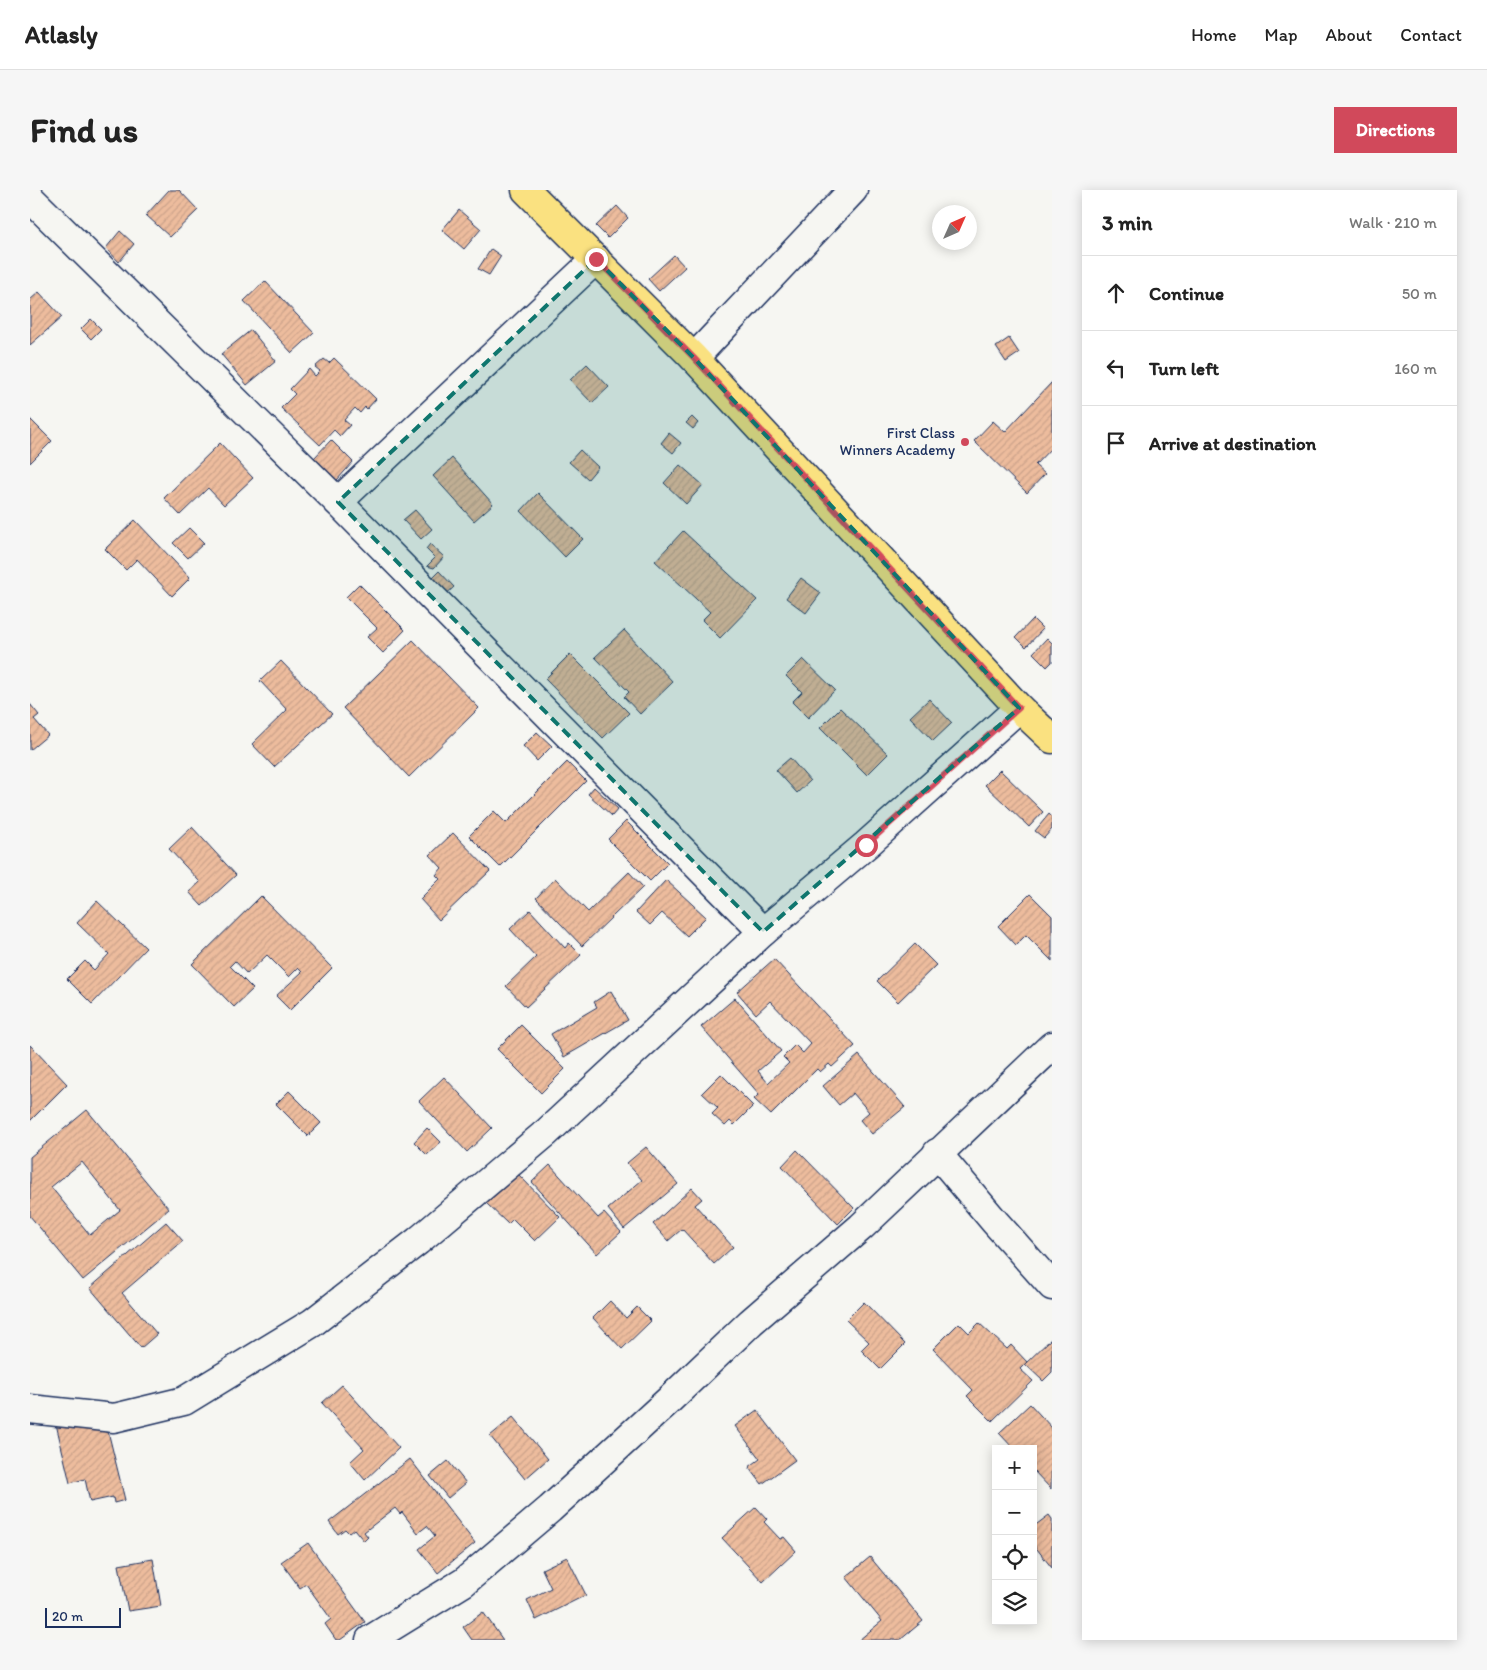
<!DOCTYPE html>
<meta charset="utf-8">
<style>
:root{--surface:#fff;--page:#f6f6f6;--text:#222;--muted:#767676;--line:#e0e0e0;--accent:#d1495b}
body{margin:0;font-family:Itim,sans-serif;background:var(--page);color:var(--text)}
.controls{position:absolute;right:15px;bottom:15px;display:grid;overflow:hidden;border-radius:0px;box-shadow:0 2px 12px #0003}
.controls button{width:45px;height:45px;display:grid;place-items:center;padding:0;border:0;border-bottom:1px solid var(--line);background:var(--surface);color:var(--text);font:25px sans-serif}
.compass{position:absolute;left:902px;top:15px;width:45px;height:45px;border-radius:50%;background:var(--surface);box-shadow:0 2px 12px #0003;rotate:45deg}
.scale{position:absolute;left:15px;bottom:12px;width:76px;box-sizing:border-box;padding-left:5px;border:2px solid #1b2f5e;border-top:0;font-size:14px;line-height:18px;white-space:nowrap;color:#1b2f5e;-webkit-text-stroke:4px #f6f6f2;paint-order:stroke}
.stop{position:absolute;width:15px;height:15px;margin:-11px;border:4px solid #d1495b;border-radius:50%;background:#fff}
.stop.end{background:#d1495b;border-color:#fff;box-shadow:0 1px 5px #0008}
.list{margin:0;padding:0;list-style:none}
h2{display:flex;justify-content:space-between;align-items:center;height:65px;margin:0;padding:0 20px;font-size:21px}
h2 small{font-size:16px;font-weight:400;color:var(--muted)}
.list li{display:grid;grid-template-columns:32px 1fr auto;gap:15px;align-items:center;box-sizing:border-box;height:75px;padding:0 20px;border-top:1px solid var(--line)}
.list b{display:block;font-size:19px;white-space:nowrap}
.list em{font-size:16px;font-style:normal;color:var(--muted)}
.icon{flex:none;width:28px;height:28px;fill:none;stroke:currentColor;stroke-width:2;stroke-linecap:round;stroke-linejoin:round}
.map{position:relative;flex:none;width:1022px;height:1450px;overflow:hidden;border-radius:0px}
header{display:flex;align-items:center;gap:30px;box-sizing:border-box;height:70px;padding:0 25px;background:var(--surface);border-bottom:1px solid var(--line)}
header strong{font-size:24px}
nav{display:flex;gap:28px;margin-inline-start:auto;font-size:18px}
.intro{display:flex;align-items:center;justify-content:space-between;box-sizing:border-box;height:120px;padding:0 30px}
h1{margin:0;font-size:35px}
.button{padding:12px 22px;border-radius:0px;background:var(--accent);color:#fff;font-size:18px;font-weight:700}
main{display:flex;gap:30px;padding:0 30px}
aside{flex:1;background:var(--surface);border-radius:0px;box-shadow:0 2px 12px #0003}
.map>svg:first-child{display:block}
.building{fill:url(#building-hatch);stroke:#1b2f5e;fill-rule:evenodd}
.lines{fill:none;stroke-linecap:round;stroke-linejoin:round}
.minor-casing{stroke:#1b2f5e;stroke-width:31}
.major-casing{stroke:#1b2f5e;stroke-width:31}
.minor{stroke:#f6f6f2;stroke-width:28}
.major{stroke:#fae180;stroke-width:28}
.route{stroke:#d1495b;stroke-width:6}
.marked{fill:#0f766e;fill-opacity:0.2;stroke:#0f766e;stroke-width:4;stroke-dasharray:10 6;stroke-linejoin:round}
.poi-dot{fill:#d1495b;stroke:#f6f6f2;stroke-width:2}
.labels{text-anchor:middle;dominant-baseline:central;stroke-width:5;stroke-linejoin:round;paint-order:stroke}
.poi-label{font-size:15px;fill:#1b2f5e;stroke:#f6f6f2;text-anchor:end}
</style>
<header>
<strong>Atlasly</strong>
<nav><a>Home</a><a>Map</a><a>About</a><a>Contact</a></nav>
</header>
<div class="intro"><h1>Find us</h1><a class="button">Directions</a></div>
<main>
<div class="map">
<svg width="1022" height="1450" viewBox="0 0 1022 1450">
<defs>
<pattern id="building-hatch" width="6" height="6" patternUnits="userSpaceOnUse" patternTransform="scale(1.25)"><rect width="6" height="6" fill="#edbc9d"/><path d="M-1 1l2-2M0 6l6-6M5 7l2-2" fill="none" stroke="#cba28a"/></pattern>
</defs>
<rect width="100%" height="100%" fill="#f6f6f2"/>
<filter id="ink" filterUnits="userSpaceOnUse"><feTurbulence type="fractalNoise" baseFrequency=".02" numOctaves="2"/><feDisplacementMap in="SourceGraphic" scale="10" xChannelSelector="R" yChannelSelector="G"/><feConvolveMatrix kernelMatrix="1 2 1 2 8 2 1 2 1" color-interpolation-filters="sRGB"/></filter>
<g filter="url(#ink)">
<g class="building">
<polygon points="139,0 149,0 168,20 140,47 116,25"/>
<polygon points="587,16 598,28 578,48 566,36"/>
<polygon points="429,20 451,39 434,59 412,40"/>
<polygon points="90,41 104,54 89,72 76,58"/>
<polygon points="461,59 471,66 459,85 448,79"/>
<polygon points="644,65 655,77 629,101 618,89"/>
<polygon points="235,91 284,143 262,163 214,111"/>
<polygon points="9,102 32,127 0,155 0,110"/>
<polygon points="61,129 71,139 61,149 51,139"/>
<polygon points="221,140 246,171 217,195 191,164"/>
<polygon points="979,148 989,163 976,172 966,157"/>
<polygon points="304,168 346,209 337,219 335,217 330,223 325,218 314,230 320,235 310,246 304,240 290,255 251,218 265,204 260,199 279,179 285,186 290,181 285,177 294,169 299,173"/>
<polygon points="557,174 579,197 562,213 540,190"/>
<polygon points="1022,192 1022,257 1005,275 1015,284 997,303 944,251 963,231 975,242"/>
<polygon points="662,227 668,233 663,239 656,233"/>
<polygon points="0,229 22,251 0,273"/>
<polygon points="639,243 651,253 643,263 631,253"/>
<polygon points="301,250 323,272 307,290 284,268"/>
<polygon points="190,253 223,288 194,315 178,298 150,325 134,308"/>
<polygon points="550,260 568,277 558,289 539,272"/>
<polygon points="422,268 463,314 444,331 403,286"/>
<polygon points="650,275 673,295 656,314 634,293"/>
<polygon points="508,303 553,349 535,367 491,321"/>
<polygon points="385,320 402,339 391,349 373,330"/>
<polygon points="105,330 160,388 142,406 107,369 96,380 75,359"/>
<polygon points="159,338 174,353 158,368 143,353"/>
<polygon points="653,341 727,410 690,448 672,430 680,422 625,371"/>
<polygon points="400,354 414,367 404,378 397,376 405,368 396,359"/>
<polygon points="409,381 424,397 412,408 397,393"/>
<polygon points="771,388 791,403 776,423 756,408"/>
<polygon points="329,394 375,440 353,463 337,447 347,438 316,407"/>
<polygon points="1003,429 1013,439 996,457 986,447"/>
<polygon points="594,440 643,492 610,524 594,507 599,502 565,467"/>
<polygon points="1017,448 1022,453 1022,472 1017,477 1003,463"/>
<polygon points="383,450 449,518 379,587 313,518"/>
<polygon points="540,464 599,523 573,548 515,489"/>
<polygon points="773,469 805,500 778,528 762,512 772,502 756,486"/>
<polygon points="251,471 302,524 244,577 222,554 257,520 230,491"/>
<polygon points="899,509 922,533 903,551 880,527"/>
<polygon points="0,514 9,525 4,529 18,545 0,560"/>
<polygon points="810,518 858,564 837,585 790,538"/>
<polygon points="507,542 522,556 507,571 493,556"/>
<polygon points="760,568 780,591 767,603 746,580"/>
<polygon points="537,572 556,591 470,677 439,646 464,621 476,633"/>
<polygon points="970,580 1013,622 999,637 955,595"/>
<polygon points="564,597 588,619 582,626 558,604"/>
<polygon points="1019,624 1022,627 1022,639 1014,648 1005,641"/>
<polygon points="596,631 638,673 620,691 578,649"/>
<polygon points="162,637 206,685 172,716 159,702 170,692 139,659"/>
<polygon points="423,643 460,681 409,730 390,709 410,689 406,685 412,678 400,665"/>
<polygon points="599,682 613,697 552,756 506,708 525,688 558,722"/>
<polygon points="636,690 676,727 657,746 632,723 620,735 606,722"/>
<polygon points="1000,704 1022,726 1022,771 996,745 986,755 968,736"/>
<polygon points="231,706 302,778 260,820 246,806 272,782 268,778 259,787 237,765 217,784 205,771 200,776 223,799 204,817 162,774"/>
<polygon points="67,711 116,758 62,814 37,789 55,771 64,780 79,764 47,733"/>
<polygon points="500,720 535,758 539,753 551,765 496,817 476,796 506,767 480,739"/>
<polygon points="885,754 906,775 868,812 847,791"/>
<polygon points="744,769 825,856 802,877 799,874 790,882 787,879 741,925 724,909 729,904 671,837 705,808 751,861 728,881 738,893 759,873 753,867 765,855 773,863 781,854 740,811 726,824 707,802"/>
<polygon points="581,801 598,830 534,867 521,844 567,817 564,812"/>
<polygon points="491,835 535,879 511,903 467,859"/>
<polygon points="0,855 37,894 0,931"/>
<polygon points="829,865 875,917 842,944 830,930 839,922 823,903 809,915 793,896"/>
<polygon points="691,884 723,916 704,935 700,931 695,936 682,924 688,918 672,903"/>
<polygon points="414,887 462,938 437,962 389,911"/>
<polygon points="259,901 291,933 278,946 246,914"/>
<path d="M57 920 139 1019 53 1090 0 1026V967ZM52 972 90 1020 60 1045 21 997Z"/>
<polygon points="397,938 411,952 397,965 384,952"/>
<polygon points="616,957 648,994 594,1039 578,1019 612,990 597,973"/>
<polygon points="767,960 824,1018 808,1034 752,976"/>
<polygon points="520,975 568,1028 574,1023 591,1042 567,1064 502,992"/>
<polygon points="487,983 530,1027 505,1051 483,1029 478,1034 456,1013"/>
<polygon points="662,998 672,1009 665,1015 703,1057 684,1074 652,1039 638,1051 623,1034"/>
<polygon points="136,1032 153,1051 92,1103 127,1144 111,1158 60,1098"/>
<polygon points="580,1111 596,1128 607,1117 621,1131 592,1159 563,1128"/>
<polygon points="834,1112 875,1154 850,1179 831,1160 839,1152 816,1130"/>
<polygon points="929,1133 939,1143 949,1133 977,1159 981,1155 997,1172 990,1179 1003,1191 962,1231 937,1206 943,1200 903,1159"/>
<polygon points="1022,1148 1022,1182 1013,1191 995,1174"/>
<polygon points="312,1195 369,1258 335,1290 320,1272 334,1259 292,1213"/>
<polygon points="1000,1214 1022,1238 1021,1299 1003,1280 1003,1259 984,1259 969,1243"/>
<polygon points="727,1220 765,1270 732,1294 719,1277 730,1269 705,1236"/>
<polygon points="483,1227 518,1269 495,1289 460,1246"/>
<polygon points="76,1233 95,1310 84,1313 83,1307 60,1312 55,1289 40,1293 26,1234"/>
<polygon points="380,1269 445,1353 408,1383 389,1359 405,1346 397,1336 388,1343 372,1322 370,1324 365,1318 334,1342 338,1347 334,1351 324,1339 319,1343 315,1339 308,1344 299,1332"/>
<polygon points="418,1271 436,1293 418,1308 400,1286"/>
<polygon points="726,1317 737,1329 734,1332 750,1349 754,1347 766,1361 733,1392 692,1348"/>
<polygon points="1019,1325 1022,1329 1022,1378 1003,1354 1003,1337"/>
<polygon points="278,1353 335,1432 310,1450 306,1450 295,1434 301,1429 276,1394 270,1398 251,1372"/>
<polygon points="537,1367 556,1405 506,1430 497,1410 521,1398 512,1379"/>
<polygon points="840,1367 893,1431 870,1450 829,1450 852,1431 816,1387"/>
<polygon points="123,1369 131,1416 98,1421 89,1375"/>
<polygon points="453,1422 473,1450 442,1450 433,1437"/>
</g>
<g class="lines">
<g class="minor-casing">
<g id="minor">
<polyline points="0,8 308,312 733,742"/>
<polyline points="664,168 823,0"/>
<polyline points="308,312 566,69"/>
<polyline points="907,963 965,1032 1022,1096"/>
<polyline points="0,1219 84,1228 154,1211 282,1133 388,1051 517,942 733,742 836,655 989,518"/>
<polyline points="340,1450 434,1392 520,1319 638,1211 721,1132 831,1037 1022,856"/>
</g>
</g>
<g class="major-casing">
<polyline id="major" points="496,0 664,168 989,518 1022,549"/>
</g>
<use href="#minor" class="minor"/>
<use href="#major" class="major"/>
</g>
</g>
<g class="lines" filter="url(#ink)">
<polyline class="route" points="566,69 664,168 989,518 836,655"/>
</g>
<path class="marked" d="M566 69 664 168 989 518 733 742 308 312Z"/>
<circle class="poi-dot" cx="935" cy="252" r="5"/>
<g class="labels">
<g class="poi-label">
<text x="925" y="243">First Class<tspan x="925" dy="17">Winners Academy</tspan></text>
</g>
</g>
</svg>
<div class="controls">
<button>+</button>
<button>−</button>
<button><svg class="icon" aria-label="locate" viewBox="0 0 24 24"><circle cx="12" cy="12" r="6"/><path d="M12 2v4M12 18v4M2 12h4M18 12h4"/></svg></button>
<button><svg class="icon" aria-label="layers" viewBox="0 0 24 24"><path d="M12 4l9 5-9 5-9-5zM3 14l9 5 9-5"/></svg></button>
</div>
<svg class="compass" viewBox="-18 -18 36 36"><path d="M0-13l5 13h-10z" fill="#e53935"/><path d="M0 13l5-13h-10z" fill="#767676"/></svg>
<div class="scale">20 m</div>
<div class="stop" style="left:836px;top:655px"></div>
<div class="stop end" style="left:566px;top:69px"></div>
</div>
<aside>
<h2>3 min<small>Walk · 210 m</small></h2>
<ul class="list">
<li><svg class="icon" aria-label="ahead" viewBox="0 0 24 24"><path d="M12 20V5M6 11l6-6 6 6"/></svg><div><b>Continue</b></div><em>50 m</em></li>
<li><svg class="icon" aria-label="left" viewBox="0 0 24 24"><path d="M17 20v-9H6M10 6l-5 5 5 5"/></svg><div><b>Turn left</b></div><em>160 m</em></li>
<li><svg class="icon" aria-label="arrive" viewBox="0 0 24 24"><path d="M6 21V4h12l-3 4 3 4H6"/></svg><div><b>Arrive at destination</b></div></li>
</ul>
</aside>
</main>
